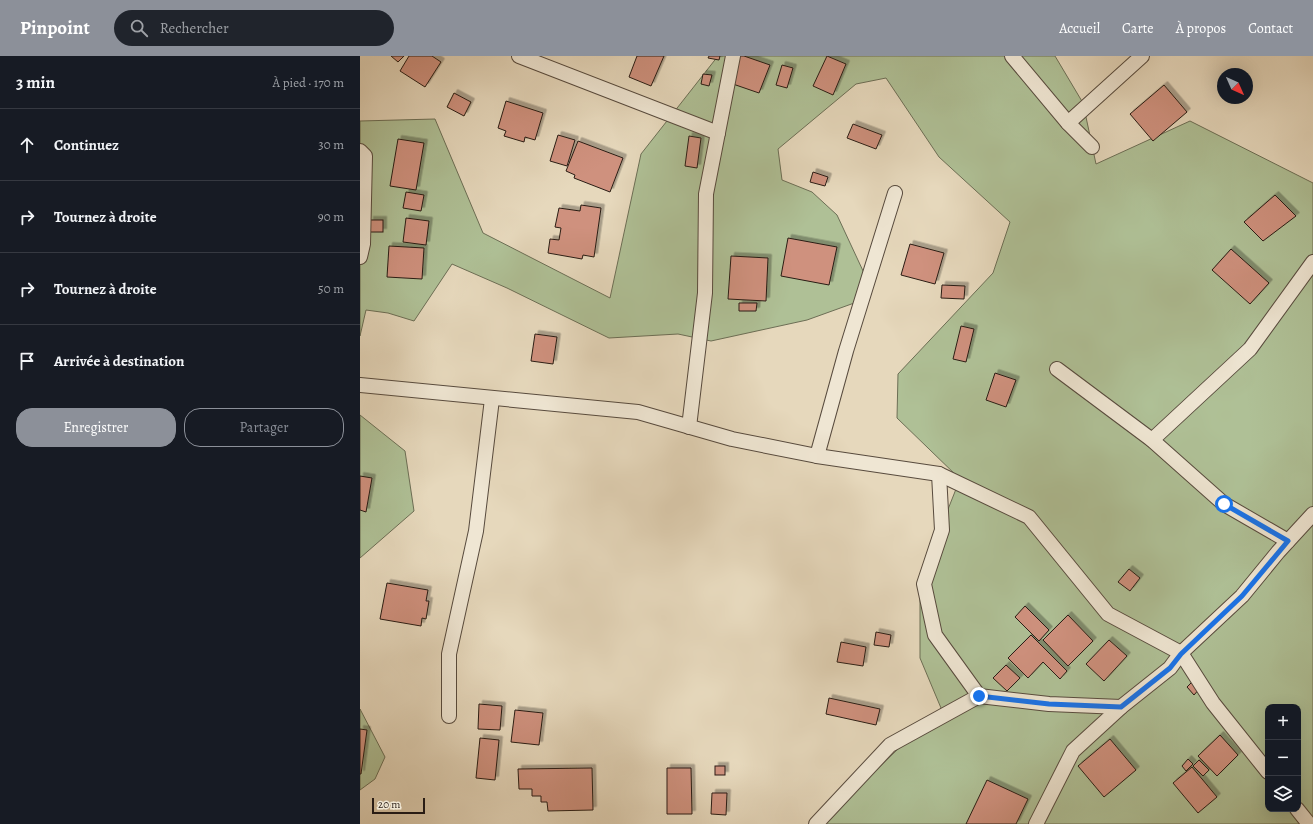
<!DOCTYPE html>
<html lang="fr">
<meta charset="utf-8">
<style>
:root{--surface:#171b24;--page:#20242c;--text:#f1f3f6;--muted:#9ea1a6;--line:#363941;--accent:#8c9099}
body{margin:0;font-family:Alegreya,serif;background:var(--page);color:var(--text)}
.controls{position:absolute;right:12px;bottom:12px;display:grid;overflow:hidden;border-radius:8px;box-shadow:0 4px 16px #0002}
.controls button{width:36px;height:36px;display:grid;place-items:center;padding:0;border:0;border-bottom:1px solid var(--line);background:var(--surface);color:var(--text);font:20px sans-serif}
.compass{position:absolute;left:857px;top:12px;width:36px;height:36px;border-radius:50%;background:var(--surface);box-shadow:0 4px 16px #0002;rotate:135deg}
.scale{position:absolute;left:12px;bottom:10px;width:53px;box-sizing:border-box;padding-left:4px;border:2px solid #291c14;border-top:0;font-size:11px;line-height:14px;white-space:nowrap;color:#291c14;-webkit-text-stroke:3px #efe6d3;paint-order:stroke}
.stop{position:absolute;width:12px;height:12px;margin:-9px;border:3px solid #1a73e8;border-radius:50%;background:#fff}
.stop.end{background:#1a73e8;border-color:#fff;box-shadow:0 1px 4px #0008}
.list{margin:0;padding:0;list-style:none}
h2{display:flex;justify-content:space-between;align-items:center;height:52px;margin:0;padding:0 16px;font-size:17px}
h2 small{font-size:13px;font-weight:400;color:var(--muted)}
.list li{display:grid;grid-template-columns:26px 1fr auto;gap:12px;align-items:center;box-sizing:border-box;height:72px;padding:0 16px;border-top:1px solid var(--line)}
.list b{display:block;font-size:15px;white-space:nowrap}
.list em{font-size:13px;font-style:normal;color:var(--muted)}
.actions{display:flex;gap:8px;padding:12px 16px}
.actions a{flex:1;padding:9px 0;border:1px solid var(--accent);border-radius:16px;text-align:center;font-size:14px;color:var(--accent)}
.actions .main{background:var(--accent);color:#fff}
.icon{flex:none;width:22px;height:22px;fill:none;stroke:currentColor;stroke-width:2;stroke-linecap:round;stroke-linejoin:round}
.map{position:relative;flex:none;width:953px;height:768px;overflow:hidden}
header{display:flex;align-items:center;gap:24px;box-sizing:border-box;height:56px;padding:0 20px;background:var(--accent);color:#fff}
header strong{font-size:19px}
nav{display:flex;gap:22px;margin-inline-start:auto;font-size:14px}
.search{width:280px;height:36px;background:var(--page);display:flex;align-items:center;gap:10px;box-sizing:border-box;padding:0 14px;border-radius:22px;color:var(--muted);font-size:15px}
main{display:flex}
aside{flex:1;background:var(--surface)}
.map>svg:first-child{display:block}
.green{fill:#afc096;stroke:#6c6e55;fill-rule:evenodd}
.building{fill:#cf917e;stroke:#291c14;filter:url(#shadow)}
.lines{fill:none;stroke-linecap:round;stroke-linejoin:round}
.minor-casing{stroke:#584b3e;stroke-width:16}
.minor{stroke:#efe6d3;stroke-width:14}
.route{stroke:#1a73e8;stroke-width:5}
</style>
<header>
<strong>Pinpoint</strong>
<div class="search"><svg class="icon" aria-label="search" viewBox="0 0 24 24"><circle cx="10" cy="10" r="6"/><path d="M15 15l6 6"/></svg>Rechercher</div>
<nav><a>Accueil</a><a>Carte</a><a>À propos</a><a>Contact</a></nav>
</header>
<main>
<aside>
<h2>3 min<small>À pied · 170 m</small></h2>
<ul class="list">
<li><svg class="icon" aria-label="ahead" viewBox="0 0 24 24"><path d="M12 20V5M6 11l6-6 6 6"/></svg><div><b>Continuez</b></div><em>30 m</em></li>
<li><svg class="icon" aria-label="right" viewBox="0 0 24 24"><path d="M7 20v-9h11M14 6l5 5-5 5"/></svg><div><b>Tournez à droite</b></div><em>90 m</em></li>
<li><svg class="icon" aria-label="right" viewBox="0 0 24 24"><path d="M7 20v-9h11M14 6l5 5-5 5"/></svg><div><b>Tournez à droite</b></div><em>50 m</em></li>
<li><svg class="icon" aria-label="arrive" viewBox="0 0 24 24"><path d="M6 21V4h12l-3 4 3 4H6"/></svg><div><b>Arrivée à destination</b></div></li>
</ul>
<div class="actions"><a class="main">Enregistrer</a><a>Partager</a></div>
</aside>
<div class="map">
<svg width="953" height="768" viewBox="0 0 953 768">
<defs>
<filter id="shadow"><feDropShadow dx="3.5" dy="-3.5" stdDeviation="0" flood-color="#0004"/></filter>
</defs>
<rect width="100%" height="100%" fill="#e6d8bc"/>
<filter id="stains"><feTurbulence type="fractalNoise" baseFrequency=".005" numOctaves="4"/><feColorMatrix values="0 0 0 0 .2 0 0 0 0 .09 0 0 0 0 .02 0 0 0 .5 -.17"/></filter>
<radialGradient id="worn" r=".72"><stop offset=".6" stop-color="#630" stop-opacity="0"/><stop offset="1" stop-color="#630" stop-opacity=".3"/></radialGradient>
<g class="green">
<path d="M358 0H695L723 47 736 108 830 65 953 127V768H457L492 737 581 652 560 602V524L600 423 537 362 538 318 633 217 650 166 579 101 526 22 496 28 418 93 422 124 452 136 477 159 504 217 497 246 447 264 351 285 318 278 249 282 147 232 92 208 54 265 28 257 6 254 0 280V65L75 63 123 177 250 242 281 98ZM908 651H938V753H908Z"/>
<polygon points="0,359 45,395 54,455 0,502"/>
<polygon points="0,653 25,701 15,723 0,734"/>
</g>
<g class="building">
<polygon points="31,0 44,0 38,6"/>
<polygon points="49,0 72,0 81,6 65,31 40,15"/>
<polygon points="277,0 304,0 291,30 269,21"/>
<polygon points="349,0 360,0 359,4 348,2"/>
<polygon points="380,0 384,0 410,9 399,37 370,27"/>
<polygon points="467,0 486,8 473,39 453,30"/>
<polygon points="422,9 433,12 427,32 416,29"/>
<polygon points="343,18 352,19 349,30 341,28"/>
<polygon points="804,29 827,56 793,85 770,58"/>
<polygon points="94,37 111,46 104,60 87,51"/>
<polygon points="146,45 183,57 175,84 165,81 164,86 144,80 146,75 138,72"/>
<polygon points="493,68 522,79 516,93 487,82"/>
<polygon points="198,79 215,84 207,110 190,105"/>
<polygon points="329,80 341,82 337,112 325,110"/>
<polygon points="38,83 64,87 56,134 30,130"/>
<polygon points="218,85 263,102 250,136 214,122 215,119 206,115"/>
<polygon points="453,116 468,121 465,130 450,126"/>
<polygon points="46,136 64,139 61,155 43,152"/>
<polygon points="915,139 936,160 903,185 884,166"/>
<polygon points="221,149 241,152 234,201 223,199 222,203 188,197 190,183 199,184 201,172 195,171 199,152 220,155"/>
<polygon points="46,162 69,165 66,189 43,186"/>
<rect x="10" y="164" width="13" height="12"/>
<polygon points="428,182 477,191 469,229 421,220"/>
<polygon points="550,188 584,197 575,228 541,219"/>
<polygon points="29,190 64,192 62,223 27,221"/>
<polygon points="871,193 909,227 890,248 852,214"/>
<polygon points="371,200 408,202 406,245 368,243"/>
<polygon points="582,229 605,230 604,243 581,242"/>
<polygon points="379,247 397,247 396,255 379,255"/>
<polygon points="601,270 614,273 606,306 593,303"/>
<polygon points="175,278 197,281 193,308 171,305"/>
<polygon points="635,317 656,324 646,351 626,344"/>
<polygon points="0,420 12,422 6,456 0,454"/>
<polygon points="769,513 780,522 770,535 758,526"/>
<polygon points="27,527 68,534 66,545 69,545 66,563 62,562 61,570 20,563"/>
<polygon points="665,550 689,574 679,585 655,561"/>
<polygon points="708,559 733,585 708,610 683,584"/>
<polygon points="516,576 531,579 529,591 514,589"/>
<polygon points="671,579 707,615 700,623 683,606 668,622 648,602"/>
<polygon points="749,584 767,600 744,625 726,608"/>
<polygon points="481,586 506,591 503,610 477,606"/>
<polygon points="646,609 660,622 647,635 633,622"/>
<polygon points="833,625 840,632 834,639 827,631"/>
<polygon points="469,642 520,653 516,669 466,658"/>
<polygon points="119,648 142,650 140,674 118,673"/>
<polygon points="155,654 183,657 179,689 151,686"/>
<polygon points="0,673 7,674 1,718 0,718"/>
<polygon points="860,679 878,699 857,720 838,700"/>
<polygon points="120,682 139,684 135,724 116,722"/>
<polygon points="750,683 776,714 744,741 718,710"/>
<polygon points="828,703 833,708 826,715 822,710"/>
<polygon points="839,704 849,714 843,720 833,710"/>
<rect x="355" y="710" width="10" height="9"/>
<polygon points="832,711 857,741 838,757 813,727"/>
<polygon points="232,712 233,754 188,755 187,746 181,746 181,740 172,740 172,733 159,733 158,713"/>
<polygon points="307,712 331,712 332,758 307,758"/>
<polygon points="627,724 668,743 656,768 606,768"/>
<polygon points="352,737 367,737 366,759 351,758"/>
</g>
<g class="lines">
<g class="minor-casing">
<g id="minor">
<polyline points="159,0 358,77"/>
<polyline points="652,0 708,67 732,91"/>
<polyline points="708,67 782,0"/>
<polyline points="0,95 5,100 3,188 0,201"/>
<polyline points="697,313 792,384 864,448 928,485"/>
<polyline points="0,329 278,356 372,383 457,400 579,418 669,461 748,558 821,597 853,647 908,716"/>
<polyline points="329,371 345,237 346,138 373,0"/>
<polyline points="792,384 890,293 953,206"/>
<polyline points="457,400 486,295 535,137"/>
<polyline points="579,418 582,474 564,528 575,579 619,640"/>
<polyline points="89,660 89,598 116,475 132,343"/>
<polyline points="937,753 949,768"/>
<polyline points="456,768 530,689 619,640 689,648 761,651"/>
<polyline points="676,768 713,695 761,651 810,612 821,597 882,540 918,496 953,458"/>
</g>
</g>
<use href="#minor" class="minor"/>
</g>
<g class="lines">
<polyline class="route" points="619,640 689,648 761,651 810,612 821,598 882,540 928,485 864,448"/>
</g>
<rect width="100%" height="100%" filter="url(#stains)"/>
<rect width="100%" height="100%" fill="url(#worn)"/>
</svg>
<div class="controls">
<button>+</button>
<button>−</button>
<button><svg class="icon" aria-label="layers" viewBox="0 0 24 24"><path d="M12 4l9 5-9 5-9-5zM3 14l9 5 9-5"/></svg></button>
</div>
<svg class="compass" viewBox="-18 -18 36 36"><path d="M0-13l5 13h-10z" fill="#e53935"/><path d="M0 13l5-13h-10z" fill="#9ea1a6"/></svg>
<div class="scale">20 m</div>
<div class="stop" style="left:864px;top:448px"></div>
<div class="stop end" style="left:619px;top:640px"></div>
</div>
</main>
